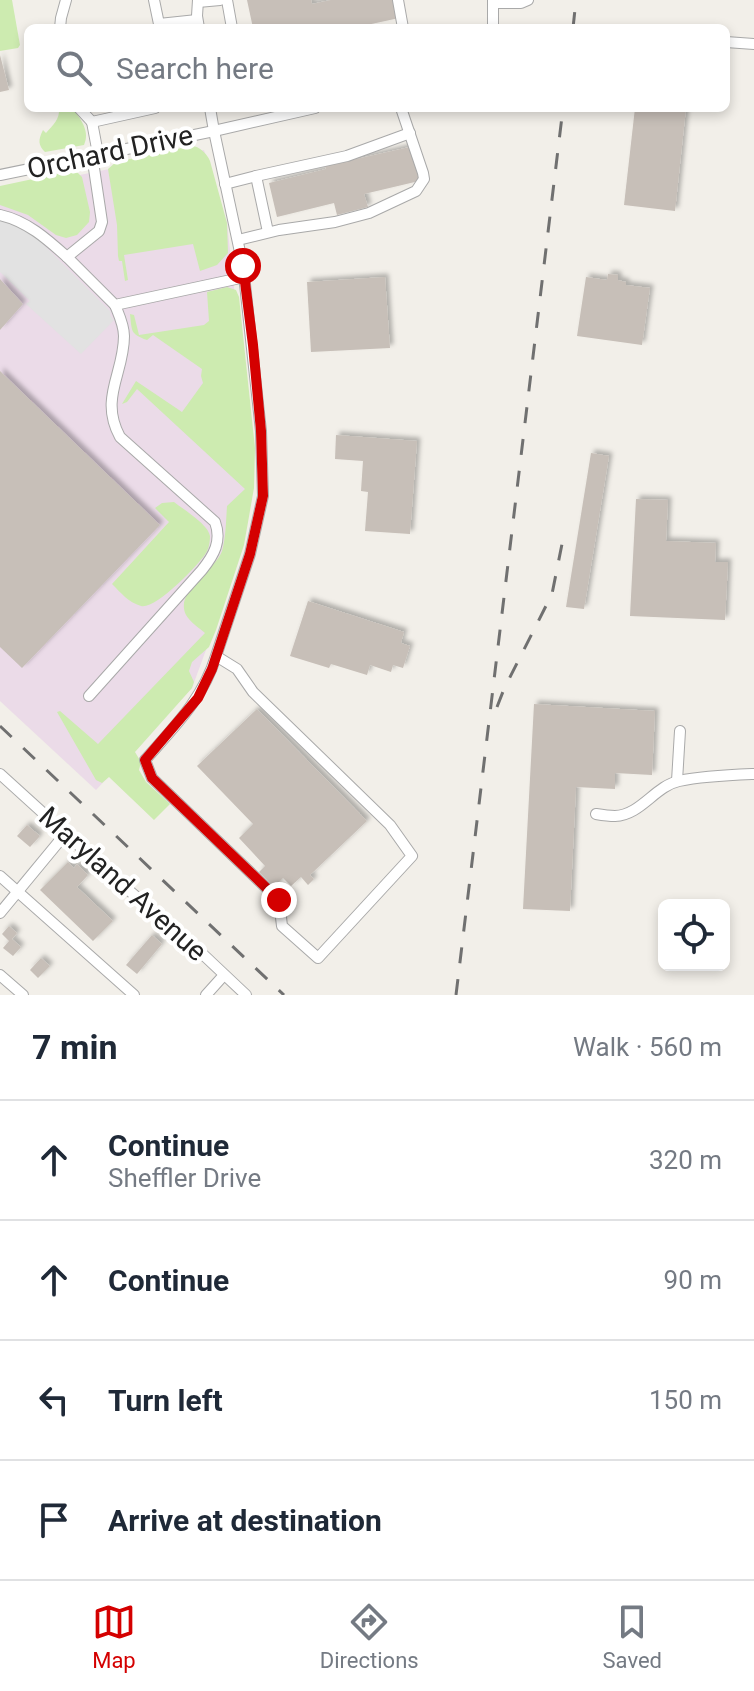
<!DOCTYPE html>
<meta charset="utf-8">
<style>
:root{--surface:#fff;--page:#f6f6f7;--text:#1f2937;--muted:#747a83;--line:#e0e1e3;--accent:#d40000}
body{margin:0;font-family:Roboto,sans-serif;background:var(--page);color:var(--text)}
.controls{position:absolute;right:24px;bottom:24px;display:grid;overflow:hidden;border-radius:12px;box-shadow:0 4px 12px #0003}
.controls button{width:72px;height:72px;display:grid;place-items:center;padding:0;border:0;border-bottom:2px solid var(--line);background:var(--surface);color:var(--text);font:40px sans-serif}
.stop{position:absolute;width:24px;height:24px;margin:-18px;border:6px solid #d40000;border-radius:50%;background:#fff}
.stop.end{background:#d40000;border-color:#fff;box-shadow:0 2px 8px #0008}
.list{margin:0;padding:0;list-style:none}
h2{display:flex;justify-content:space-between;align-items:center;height:104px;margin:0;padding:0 32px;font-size:34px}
h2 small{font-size:26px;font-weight:400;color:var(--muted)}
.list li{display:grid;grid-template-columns:52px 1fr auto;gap:24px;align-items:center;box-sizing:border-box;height:120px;padding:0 32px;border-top:2px solid var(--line)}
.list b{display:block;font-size:30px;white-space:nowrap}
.list p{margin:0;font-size:26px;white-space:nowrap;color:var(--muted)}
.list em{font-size:26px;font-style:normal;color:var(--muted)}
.icon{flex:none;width:44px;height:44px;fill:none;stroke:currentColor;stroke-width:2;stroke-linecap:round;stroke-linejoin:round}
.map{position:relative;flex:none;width:754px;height:995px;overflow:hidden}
.search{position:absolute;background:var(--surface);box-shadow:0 4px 12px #0003;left:24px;right:24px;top:24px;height:88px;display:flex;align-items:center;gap:20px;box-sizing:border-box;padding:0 28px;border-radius:12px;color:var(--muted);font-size:30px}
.sheet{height:584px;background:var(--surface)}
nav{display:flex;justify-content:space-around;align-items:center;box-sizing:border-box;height:112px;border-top:2px solid var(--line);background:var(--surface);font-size:22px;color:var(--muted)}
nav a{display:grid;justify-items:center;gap:4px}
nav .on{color:var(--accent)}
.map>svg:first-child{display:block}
.industrial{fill:#ebdbe8}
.grass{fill:#cdebb0}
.parking{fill:#e2e2e2}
.building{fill:#c7bfb8;filter:url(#shadow)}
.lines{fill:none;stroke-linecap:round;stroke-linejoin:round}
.minor-casing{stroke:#a9a9a9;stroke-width:12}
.minor{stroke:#fff;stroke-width:10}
.rail{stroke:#707070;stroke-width:3;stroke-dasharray:16 16;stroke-linecap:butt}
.route{stroke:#d40000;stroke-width:10}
.labels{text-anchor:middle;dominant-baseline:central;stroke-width:8;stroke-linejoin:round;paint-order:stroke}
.street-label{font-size:28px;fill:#222;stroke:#fff}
</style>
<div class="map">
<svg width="754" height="995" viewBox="0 0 754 995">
<defs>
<filter id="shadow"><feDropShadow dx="3.5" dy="-3.5" stdDeviation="2" flood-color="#0004"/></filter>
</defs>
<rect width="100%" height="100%" fill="#f2efe9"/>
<polygon class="industrial" points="204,150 227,223 254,470 235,571 192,688 96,790 0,701 0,191"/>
<g class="grass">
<polygon points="0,0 12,0 20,45 18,48 0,51"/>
<path d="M59 108H64L66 112 74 110C82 121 90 132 84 145L45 152C38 145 38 140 43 130L46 133C53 125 60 119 59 108Z"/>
<path d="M191 146C200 146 207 154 210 161L227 223 228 253 217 265 200 271 193 244 124 255 128 280 125 281 122 261H119L118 256 117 225 108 169 116 162Z"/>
<polygon points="75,170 82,177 90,212 89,222 77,235 66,238 56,235 28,215 0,205 0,186"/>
<path d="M227 287 236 290 239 297 255 448 254 488 244 545 216 630 209 647 192 662 189 671 194 682 192 688 135 752 141 762 139 770 146 782 170 804 154 820 109 777 102 783 96 780 57 712 60 711 98 744 205 633C199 628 190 622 186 615 174 591 215 571 222 551 226 537 226 520 227 506L245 489 137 389 127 402 122 404 136 381 182 412 203 383 201 376 202 369 153 335 147 340C130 334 132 331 130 314L134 315 139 335 204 325 209 321 207 292Z"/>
<path d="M174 502C184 510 208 524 210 536 210 541 209 549 206 553 198 566 155 610 141 606 128 602 121 593 112 584L169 522 155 508 162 503Z"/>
</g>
<polygon class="parking" points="0,218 27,228 111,312 110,315 114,320 81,354 26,304 30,301 0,272"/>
<g class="building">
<polygon points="247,0 311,0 312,4 331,0 395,0 399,18 353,28 253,28"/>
<polygon points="0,55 9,90 0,92"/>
<polygon points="635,108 686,108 675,211 624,205"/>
<polygon points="410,147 419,181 364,194 368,207 337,215 334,203 277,217 269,183 326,169 325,166"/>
<polygon points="608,274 618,275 618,280 626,282 626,285 650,288 642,345 577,336 586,277 607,280"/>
<polygon points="385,277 390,348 311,352 307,282"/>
<polygon points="0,279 23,304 0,330"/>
<polygon points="0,371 160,525 22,668 0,647"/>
<polygon points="336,435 417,441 410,534 365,531 368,492 361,491 363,461 335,459"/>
<polygon points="591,453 609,456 584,609 566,607"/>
<polygon points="636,499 668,500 666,541 716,543 715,562 728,562 725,620 630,616"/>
<polygon points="308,601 404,632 401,643 410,646 403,668 393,665 391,672 370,665 367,675 331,664 329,668 290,656"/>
<polygon points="534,704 655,711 652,775 615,773 615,789 576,787 570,911 523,909"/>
<polygon points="257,709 367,821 310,875 314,879 308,885 301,877 291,886 283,878 274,887 259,872 265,866 239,838 253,824 197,766"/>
<polygon points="27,825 40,836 30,847 17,836"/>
<polygon points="68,862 74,868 77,864 88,875 77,887 113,921 93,941 40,890"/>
<polygon points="9,926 17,933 12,939 21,947 13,956 3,948 9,941 2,934"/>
<polygon points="152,935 162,944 137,974 126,965"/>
<polygon points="41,958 50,966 38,978 30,970"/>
</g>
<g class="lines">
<g class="minor-casing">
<g id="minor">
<polyline points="154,0 159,24"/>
<polyline points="198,0 197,16 199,28"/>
<polyline points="227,0 232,28"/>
<polyline points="398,0 403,28"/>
<polyline points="493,0 493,28"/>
<polyline points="198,2 220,0"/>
<polyline points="493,3 521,3 528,0"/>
<polyline points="60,28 61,18 66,0"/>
<polyline points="160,28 159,24 197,20"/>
<polyline points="726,42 754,44"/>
<polyline points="79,108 92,122"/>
<path d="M210 108 214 131 243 266 261 431 263 496 250 554 216 656C203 699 174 727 145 760L152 778 279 900 282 926 318 958 412 856 390 825 253 692 237 669 216 656"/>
<polyline points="98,154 92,122 155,108"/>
<polyline points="92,155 102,222 99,231 67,257 115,305 245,277"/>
<polyline points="0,175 214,131 315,108"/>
<polyline points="256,176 347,156 410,133"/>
<polyline points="225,184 256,176 268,232"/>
<path d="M0 215C27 221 47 239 67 257"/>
<polyline points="238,240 279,230 335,222 369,213 416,191 424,179 423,173 401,108"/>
<path d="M89 696 202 570C214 555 222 541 215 522L120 437C99 398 124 374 124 336 124 325 119 315 115 305"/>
<polyline points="0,774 119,882 193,945 246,995"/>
<polyline points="677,781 680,731"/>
<path d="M596 814C602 815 609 816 615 816 641 815 655 786 679 781 703 776 730 775 754 774"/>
<polyline points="0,876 134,995"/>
<polyline points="0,913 66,833"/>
<polyline points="0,975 23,995"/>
<polyline points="206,995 224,975"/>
</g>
</g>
<use href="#minor" class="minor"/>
<g class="rail">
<polyline points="573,28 576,0"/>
<polyline points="497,707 504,689 552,594 563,539"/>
<polyline points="0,726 284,995"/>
<polyline points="456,995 563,108"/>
</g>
</g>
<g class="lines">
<polyline class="route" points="243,266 253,345 261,431 263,496 250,554 212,669 198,698 145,760 152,778 279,900"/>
</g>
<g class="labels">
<g class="street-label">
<text transform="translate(110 152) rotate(-12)">Orchard Drive</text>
<text transform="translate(123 884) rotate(42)">Maryland Avenue</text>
</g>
</g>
</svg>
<div class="controls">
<button><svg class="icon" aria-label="locate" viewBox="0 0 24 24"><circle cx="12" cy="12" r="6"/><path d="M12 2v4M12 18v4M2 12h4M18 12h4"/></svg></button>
</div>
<div class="stop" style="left:243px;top:266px"></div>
<div class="stop end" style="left:279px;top:900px"></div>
<div class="search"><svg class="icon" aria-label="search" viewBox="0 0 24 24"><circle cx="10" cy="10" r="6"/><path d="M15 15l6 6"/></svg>Search here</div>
</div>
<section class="sheet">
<h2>7 min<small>Walk · 560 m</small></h2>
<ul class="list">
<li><svg class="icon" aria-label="ahead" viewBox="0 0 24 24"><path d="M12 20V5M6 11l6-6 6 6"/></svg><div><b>Continue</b><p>Sheffler Drive</p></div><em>320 m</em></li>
<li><svg class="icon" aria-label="ahead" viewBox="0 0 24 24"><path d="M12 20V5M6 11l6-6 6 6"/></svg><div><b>Continue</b></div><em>90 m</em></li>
<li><svg class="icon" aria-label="left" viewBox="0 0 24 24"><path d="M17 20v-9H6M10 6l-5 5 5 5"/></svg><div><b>Turn left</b></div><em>150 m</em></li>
<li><svg class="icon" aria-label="arrive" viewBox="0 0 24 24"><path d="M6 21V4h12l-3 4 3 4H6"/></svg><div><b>Arrive at destination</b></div></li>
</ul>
</section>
<nav>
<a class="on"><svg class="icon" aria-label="map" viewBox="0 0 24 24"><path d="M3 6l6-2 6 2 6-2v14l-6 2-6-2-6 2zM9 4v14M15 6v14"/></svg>Map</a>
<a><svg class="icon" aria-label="directions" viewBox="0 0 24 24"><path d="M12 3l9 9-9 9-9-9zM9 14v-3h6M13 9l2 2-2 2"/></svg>Directions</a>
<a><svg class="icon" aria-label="saved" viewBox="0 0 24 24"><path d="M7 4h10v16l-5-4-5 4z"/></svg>Saved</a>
</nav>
